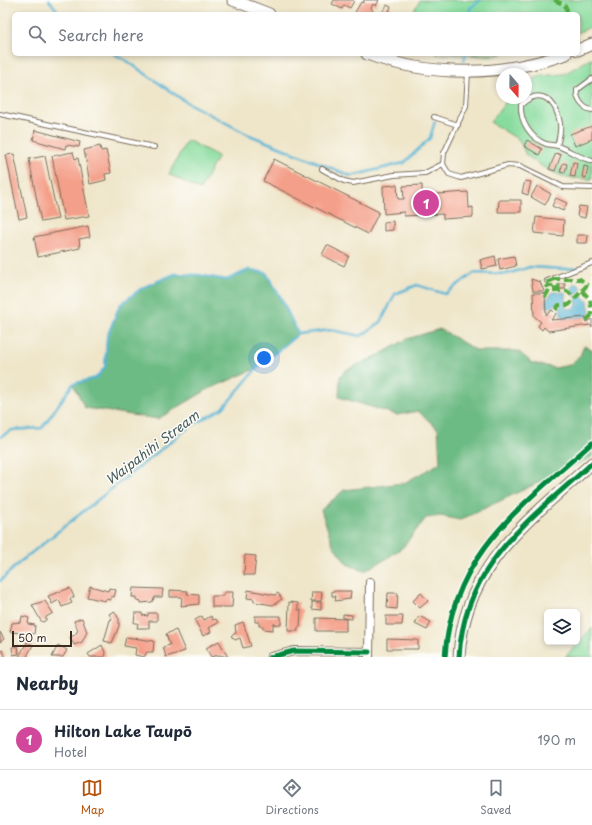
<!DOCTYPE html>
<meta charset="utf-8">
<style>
:root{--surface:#fff;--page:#f6f6f7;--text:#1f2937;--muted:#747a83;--line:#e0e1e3;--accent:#b45309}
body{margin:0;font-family:"Playpen Sans",sans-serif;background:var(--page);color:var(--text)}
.controls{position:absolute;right:12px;bottom:12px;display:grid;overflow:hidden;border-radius:6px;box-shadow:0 2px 6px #0003}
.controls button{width:36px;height:36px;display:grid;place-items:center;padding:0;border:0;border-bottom:1px solid var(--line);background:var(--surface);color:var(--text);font:20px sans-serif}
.compass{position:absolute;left:496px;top:68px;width:36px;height:36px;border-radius:50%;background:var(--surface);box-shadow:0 2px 6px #0003;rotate:160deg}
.scale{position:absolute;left:12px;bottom:10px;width:60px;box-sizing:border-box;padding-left:4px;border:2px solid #3b2a1e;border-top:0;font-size:11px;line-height:14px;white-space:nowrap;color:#3b2a1e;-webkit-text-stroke:3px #fdfcf7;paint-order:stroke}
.you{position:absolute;left:264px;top:358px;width:14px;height:14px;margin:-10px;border:3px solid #fff;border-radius:50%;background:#1a73e8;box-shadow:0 0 0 6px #1a73e833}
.badge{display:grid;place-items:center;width:26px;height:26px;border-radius:50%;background:var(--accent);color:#fff;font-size:13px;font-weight:700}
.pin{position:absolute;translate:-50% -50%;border:2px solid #fff;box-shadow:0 1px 4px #0006}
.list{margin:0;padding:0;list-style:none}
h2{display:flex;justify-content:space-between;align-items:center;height:52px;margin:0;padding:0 16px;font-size:17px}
h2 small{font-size:13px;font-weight:400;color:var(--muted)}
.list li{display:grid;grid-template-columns:26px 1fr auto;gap:12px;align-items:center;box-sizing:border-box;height:60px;padding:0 16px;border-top:1px solid var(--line)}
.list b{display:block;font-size:15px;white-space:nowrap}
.list p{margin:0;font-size:13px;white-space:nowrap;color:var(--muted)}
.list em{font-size:13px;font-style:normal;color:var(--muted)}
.icon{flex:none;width:22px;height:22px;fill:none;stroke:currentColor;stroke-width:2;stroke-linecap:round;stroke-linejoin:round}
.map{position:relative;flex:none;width:592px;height:657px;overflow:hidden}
.search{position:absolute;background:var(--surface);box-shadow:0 2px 6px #0003;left:12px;right:12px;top:12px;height:44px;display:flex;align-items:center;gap:10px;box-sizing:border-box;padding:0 14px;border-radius:6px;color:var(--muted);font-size:15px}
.sheet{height:112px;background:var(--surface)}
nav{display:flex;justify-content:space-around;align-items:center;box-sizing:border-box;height:56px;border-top:1px solid var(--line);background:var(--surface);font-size:11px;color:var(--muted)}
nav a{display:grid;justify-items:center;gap:2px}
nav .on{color:var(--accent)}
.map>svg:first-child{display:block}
.green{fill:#87db9d;stroke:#61825e}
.forest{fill:#6dbb84;stroke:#547251}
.water{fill:#58b5d6;stroke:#4a707a}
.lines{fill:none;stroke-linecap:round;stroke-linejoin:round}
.stream{stroke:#58b5d6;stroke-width:2.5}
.building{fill:#f49f89}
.lane-casing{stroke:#7a6c5a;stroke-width:6}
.street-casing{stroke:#7a6c5a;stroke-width:10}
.secondary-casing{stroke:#7a6c5a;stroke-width:13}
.lane{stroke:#fff;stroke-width:4}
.street{stroke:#fff;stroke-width:8}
.secondary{stroke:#fff;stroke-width:11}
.quiet{stroke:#55ab43;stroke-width:4;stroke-dasharray:8 4;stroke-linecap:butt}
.cycleway-casing{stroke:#fdfcf7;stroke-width:8}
.cycleway{stroke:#00873e;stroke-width:5}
.labels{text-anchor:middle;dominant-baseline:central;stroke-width:3;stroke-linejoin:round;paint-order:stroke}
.water-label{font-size:13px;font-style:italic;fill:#455b5e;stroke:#fdfcf7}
</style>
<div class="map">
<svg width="592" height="657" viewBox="0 0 592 657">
<rect width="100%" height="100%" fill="#fdfcf7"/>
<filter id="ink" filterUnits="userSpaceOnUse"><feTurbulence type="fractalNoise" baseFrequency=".025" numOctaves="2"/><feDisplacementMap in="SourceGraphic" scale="8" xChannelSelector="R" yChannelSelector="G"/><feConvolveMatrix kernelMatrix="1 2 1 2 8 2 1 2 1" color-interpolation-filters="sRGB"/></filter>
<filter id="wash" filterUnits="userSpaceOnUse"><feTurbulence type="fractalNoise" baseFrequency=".012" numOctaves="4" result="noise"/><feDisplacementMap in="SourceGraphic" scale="16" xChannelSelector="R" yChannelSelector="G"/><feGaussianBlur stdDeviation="0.9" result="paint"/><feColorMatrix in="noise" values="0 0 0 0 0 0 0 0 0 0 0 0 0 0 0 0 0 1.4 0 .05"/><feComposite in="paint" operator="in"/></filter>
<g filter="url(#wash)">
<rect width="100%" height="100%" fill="#efe6ca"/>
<g class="green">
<polygon points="420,0 592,0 592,26 578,33 578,14 412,14"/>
<polygon points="436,54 503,54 490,56"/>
<polygon points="592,58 592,179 567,178 546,169 526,155 519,140 490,122 509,98 526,98 526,84 540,76 564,74"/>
<polygon points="187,140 218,156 200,190 169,174"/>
<polygon points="592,628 592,657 565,657"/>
</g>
<g class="forest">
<polygon points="249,270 266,273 281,298 298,334 257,368 207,390 158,419 85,408 73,384 96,378 105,367 107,337 120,305 142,288 175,274 198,275 227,280"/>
<polygon points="440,329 477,351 518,351 532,363 555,368 570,365 580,356 584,346 592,350 592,457 460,520 441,516 426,518 403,547 386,559 364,571 347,564 333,545 321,510 344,490 404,483 440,463 438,429 418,411 397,415 339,397 340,376 346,370 379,355 407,339"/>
</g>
<g class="water">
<polygon points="574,284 578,284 582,289 574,297 571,288"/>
<polygon points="553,292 565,292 566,309 575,308 577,305 576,299 581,294 588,301 590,313 586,317 564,319 561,316 560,304 554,304 554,307 547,307 545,305 545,301"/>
</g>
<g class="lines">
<g class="stream">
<polyline points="49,0 60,14"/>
<polyline points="470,14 470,8 481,0"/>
<polyline points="114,54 127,61 186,102 247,134 351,176 404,163 430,138 435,121"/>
<polyline points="464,60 466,54"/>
<polyline points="0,437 12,430 42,428 73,384 96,378 105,367 107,337 120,305 142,288 175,274 198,275 227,280 249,270 266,273 281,298 298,334"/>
<polyline points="0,581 20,562 189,427 223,408 257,368 298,334 331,330 361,336 381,322 395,294 417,285 445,294 474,273 507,274 530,267 563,269 578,268"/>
</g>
</g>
<g id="blocks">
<g class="building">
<polygon points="334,0 352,0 354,1 350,8 344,5 342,9 332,4"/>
<polygon points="364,0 379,0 376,6 373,4 371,8 373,10 371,14 366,12 365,14 354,14 361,2 363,3"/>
<polygon points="387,5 391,7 389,11 395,14 381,14"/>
<polygon points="592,126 592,139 575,146 570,134"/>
<polygon points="35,130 80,142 79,147 66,145 65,149 33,140"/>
<polygon points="527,140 542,149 539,155 524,146"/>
<polygon points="100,146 101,151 106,150 111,173 105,174 106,180 90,184 84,150"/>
<polygon points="73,152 75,159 78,158 89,216 64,220 52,156"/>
<polygon points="556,153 561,155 555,171 549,169"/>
<polygon points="14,154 27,217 19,219 6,155"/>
<polygon points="45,156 58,219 41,222 29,159"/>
<polygon points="274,159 379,212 368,234 263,181"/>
<polygon points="573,162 577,163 575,177 570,176"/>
<polygon points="563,163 567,164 565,173 560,172"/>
<polygon points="584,166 588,167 586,178 582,177"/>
<polygon points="525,181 531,182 528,195 522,193"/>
<polygon points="397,185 398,199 404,199 403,186 422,185 422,195 468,192 469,208 473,207 473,217 443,219 443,214 404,216 404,212 384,214 383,186"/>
<polygon points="537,186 551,194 545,205 531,197"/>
<polygon points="556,198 567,203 563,211 552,206"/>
<polygon points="499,200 521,200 521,212 498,212"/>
<polygon points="579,206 587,207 585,218 577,216"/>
<polygon points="536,217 564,220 563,236 534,233"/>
<polygon points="393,221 393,230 384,231 384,222"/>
<polygon points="88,226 90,237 79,239 80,248 38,257 34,237"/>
<polygon points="577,235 588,235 587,243 577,243"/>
<polygon points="327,245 349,256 344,266 322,255"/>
<polygon points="495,256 497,266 482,269 480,260"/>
<polygon points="514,256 516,266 500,270 498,259"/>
<polygon points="531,279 540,282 544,291 533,291"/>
<rect x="560" y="284" width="5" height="5"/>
<polygon points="533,293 543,293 545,295 546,315 552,310 556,314 551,320 586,317 586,322 592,319 592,327 590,325 548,331 544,327 542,330 538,326 541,322 534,316"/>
<polygon points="245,555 256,556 254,575 244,575"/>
<polygon points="90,586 108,591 109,588 116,590 114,597 111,596 110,600 106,599 105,601 87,597"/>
<polygon points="70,588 74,597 70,599 72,603 62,607 59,600 52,604 48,596"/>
<polygon points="133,588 163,589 162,597 155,597 152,602 141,603 141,601 136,600 136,597 132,597"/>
<polygon points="170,590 188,591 187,594 199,595 199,604 181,606 182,597 170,597"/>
<polygon points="248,590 275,595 278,593 282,599 273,605 254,602 254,599 247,598"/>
<polygon points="332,591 351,591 350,599 335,601 336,596 332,596"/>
<polygon points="224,592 233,592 232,607 212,607 212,596 224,596"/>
<polygon points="312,592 322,592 321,601 311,601"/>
<polygon points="388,593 398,593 397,609 387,608"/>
<polygon points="421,593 428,601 420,608 413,601"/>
<polygon points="45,601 53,613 46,617 46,620 43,622 41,621 32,605"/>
<polygon points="289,602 298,603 298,610 301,610 300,627 298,627 298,631 288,631"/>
<polygon points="312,602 321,602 321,610 312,609"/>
<polygon points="114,611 119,619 119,626 112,643 104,641 110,620 112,619 109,614"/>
<polygon points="135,613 142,613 142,615 148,616 148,613 157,613 157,621 149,621 149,628 137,628 138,623 134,623"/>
<polygon points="343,614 352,615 352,619 343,618"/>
<polygon points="22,616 29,618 28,624 35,625 34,634 10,632 12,623 21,622"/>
<polygon points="202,616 204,620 211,616 213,620 216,619 218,623 209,628 211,632 203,636 195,620"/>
<polygon points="255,616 281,616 281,625 273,624 273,630 263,629 263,626 259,626 259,622 255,622"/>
<polygon points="386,616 403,616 402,625 386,625"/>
<polygon points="419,616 431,622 427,630 415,624"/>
<polygon points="82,618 87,632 82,642 74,645 70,637 75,635 78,630 74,621"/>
<polygon points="316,618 346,619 346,631 316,631"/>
<polygon points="243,622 251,646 243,648 240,638 235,640 231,636 236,633 235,625"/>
<polygon points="176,630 185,651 166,657 163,647 170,645 166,634"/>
<polygon points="0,632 4,639 0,642"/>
<polygon points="126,637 154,641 153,652 147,652 144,657 135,655 136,648 124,646"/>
<polygon points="387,639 418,640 418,649 387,649"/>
<polygon points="219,641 228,657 219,655 211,657 206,648"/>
<polygon points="27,642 33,645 27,656 29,657 19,657"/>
<polygon points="58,645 67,650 63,657 52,657"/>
<polygon points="102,645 106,655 104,657 90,657 88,654"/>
<polygon points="18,646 19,654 13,655 12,647"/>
<polygon points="2,650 6,657 0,657 0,651"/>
</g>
</g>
</g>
<g filter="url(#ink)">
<use href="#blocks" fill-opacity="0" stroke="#7a6c5a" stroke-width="1"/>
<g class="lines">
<g class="lane-casing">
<g id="lane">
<polyline points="468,72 466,106 444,153 443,164 449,174 461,178 508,165 520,166 563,187 592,188"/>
<path d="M592 79 577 90C576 99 583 109 592 110"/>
<polyline points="0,114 154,147"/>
<polyline points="434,117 458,125"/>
<path d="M557 146C559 139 561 130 560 123 556 101 541 86 521 105 520 121 530 138 546 144 550 145 554 145 558 146 571 151 578 157 592 161"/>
<polyline points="322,169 344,181 353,183 394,175 425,173 443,164"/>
<polyline points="547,281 592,263"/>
</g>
</g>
<g class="street-casing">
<g id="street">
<polyline points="271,657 294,651 369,652"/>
<polyline points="369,657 370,582"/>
</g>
</g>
<g class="secondary-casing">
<g id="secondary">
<polyline points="233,0 269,14"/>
<polyline points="578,50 592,44"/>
<path d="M367 54C432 78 502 76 566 54"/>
<path d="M459 657C464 564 529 521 592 463"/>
</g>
</g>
<use href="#lane" class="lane"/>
<use href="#street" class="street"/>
<use href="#secondary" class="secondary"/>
<g class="quiet">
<polyline points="554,0 565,5 567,10 564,14"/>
<polyline points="552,279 580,279 587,285 569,305 559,305 554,312"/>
<polyline points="553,291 567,291 575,298"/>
<polyline points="582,291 590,299 592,315"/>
<polyline points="545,297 549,290 558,288 558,286 546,286 545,283 553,280"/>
<polyline points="586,320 592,315"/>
</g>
<g class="cycleway-casing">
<g id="cycleway">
<polyline points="271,657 294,651 369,652"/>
<path d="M445 657C451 554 522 506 592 443"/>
<path d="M459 657C464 564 529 521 592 463"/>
</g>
</g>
<use href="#cycleway" class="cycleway"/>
</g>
</g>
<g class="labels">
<g class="water-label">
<text transform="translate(152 447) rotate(-37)">Waipahihi Stream</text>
</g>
</g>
</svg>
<div class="controls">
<button><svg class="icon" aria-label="layers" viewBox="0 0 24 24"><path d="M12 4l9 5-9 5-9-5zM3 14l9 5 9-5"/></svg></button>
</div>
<svg class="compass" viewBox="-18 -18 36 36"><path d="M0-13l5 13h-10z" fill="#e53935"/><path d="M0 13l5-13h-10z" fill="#747a83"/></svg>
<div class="scale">50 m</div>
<div class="you"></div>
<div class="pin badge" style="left:426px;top:203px;background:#d1479c">1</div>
<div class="search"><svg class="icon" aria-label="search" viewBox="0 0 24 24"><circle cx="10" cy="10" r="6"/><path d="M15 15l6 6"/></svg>Search here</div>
</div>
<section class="sheet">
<h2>Nearby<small></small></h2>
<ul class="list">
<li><span class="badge" style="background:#d1479c">1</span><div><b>Hilton Lake Taupō</b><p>Hotel</p></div><em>190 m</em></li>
</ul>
</section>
<nav>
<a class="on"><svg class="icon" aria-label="map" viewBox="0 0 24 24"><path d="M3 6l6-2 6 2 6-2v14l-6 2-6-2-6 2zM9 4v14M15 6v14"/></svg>Map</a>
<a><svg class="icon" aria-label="directions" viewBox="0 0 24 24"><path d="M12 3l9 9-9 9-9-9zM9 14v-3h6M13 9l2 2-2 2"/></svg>Directions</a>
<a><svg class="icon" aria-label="saved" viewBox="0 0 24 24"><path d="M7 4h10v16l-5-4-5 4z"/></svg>Saved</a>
</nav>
